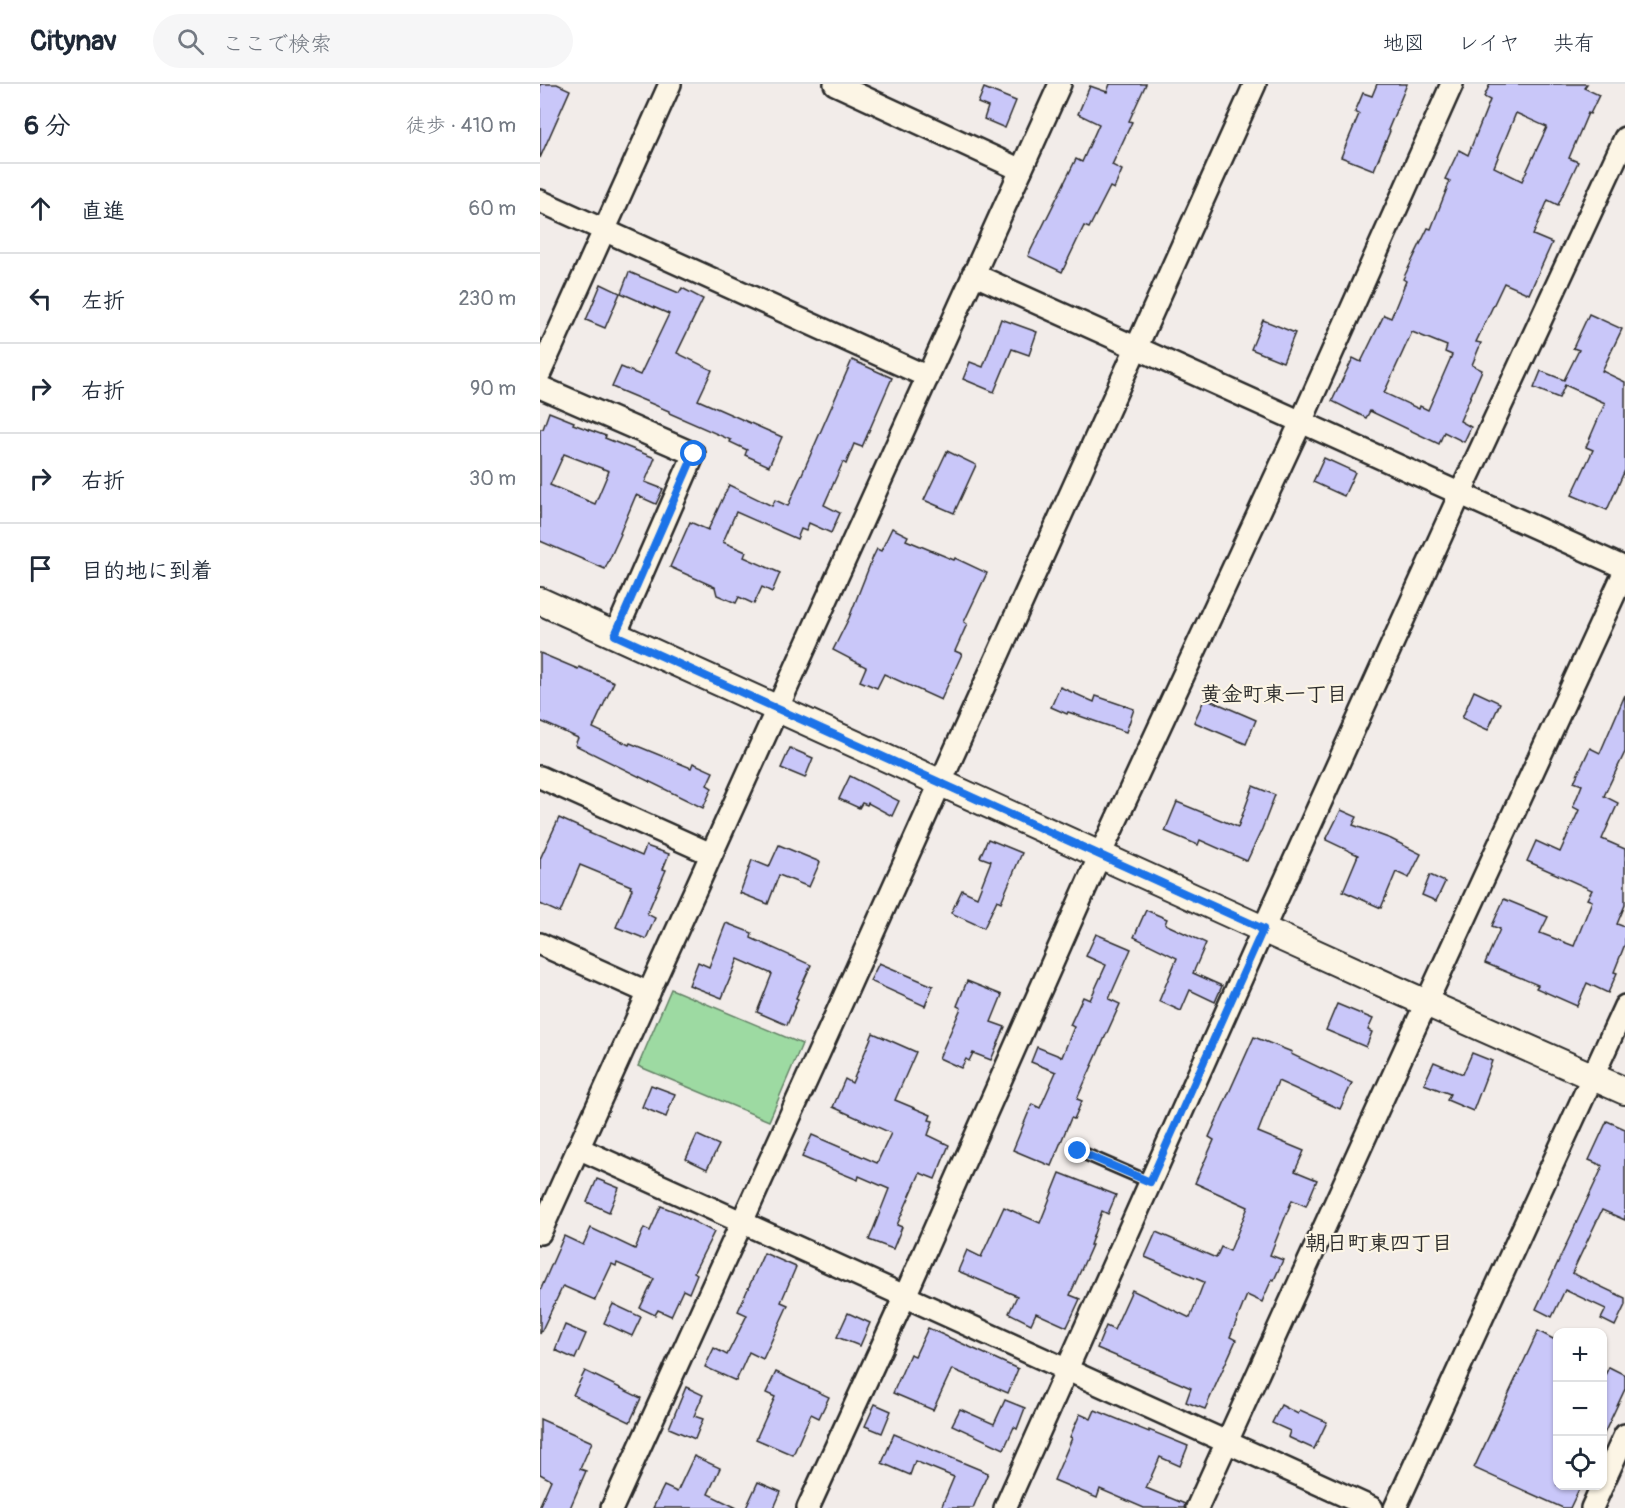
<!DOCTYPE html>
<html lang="ja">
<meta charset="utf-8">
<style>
:root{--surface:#fff;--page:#f6f6f7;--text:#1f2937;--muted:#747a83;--line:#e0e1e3}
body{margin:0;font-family:Pangolin,"Klee One",sans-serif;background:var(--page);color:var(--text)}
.controls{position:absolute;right:18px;bottom:18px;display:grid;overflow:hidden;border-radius:12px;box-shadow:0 2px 4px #0004}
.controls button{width:54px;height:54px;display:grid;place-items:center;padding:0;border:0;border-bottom:2px solid var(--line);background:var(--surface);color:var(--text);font:30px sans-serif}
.stop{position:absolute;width:18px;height:18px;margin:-14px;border:4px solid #1a73e8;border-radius:50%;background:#fff}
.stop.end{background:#1a73e8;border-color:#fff;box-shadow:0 2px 6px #0008}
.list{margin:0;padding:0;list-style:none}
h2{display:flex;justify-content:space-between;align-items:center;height:78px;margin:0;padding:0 24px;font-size:26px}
h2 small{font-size:20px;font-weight:400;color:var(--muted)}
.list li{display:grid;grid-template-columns:39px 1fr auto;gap:18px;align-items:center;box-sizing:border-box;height:90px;padding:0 24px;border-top:2px solid var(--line)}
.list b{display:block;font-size:22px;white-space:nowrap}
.list em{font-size:20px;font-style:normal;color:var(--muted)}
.icon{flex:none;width:33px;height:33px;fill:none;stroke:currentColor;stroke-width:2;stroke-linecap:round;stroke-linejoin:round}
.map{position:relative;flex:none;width:1085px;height:1424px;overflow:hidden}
header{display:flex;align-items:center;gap:36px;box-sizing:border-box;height:84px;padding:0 30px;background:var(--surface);border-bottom:2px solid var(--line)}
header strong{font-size:28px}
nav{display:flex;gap:33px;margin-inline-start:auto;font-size:21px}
.search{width:420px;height:54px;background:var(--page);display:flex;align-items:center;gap:15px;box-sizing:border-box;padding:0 21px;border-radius:33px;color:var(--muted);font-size:22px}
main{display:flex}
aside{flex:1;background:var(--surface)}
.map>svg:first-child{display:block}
.green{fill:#9ddaa2;stroke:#648266;stroke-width:1.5}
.building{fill:#c9c7f9;stroke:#2b2b2b;stroke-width:1.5;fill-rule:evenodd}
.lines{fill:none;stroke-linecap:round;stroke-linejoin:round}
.service-casing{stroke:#2b2b2b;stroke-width:15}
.minor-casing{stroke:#2b2b2b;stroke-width:26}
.tertiary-casing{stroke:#2b2b2b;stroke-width:30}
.service{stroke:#fcf5e5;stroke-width:10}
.minor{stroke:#fcf5e5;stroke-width:21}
.tertiary{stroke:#fcf5e5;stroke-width:26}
.route{stroke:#1a73e8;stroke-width:8}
.labels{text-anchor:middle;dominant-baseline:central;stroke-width:4.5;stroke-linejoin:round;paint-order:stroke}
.neighbourhood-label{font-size:21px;font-weight:bold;fill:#2b2b2b;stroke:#fcf5e5}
</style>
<header>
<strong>Citynav</strong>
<div class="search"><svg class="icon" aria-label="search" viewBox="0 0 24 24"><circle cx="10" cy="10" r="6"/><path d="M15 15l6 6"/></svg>ここで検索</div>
<nav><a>地図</a><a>レイヤ</a><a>共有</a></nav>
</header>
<main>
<aside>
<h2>6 分<small>徒歩 · 410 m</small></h2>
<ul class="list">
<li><svg class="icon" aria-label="ahead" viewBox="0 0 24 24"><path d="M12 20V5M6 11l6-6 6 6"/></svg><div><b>直進</b></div><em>60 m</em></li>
<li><svg class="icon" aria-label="left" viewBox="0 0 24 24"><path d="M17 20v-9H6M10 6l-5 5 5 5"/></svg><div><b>左折</b></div><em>230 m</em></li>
<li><svg class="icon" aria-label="right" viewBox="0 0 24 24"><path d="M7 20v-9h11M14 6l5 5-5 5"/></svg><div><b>右折</b></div><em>90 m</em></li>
<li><svg class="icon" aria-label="right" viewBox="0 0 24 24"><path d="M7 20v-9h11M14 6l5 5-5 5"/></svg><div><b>右折</b></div><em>30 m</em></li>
<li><svg class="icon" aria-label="arrive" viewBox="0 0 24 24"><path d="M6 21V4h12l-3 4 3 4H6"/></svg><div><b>目的地に到着</b></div></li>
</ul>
</aside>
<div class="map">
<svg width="1085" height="1424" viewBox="0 0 1085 1424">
<rect width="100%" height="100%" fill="#f2ece9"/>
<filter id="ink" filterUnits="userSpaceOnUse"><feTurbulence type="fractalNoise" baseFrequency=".0167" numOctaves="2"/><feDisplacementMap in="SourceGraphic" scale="12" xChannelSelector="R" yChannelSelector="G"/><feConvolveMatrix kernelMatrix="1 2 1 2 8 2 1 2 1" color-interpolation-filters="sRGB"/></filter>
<g filter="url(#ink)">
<polygon class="green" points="131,905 262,960 229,1037 98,982"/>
<g class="building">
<polygon points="0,0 17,0 30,6 0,74"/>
<polygon points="570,0 606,0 589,37 592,38 572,81 582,86 574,105 570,103 549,144 544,142 522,188 488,172 536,75 542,78 559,40 538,30 550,2 567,8"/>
<polygon points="837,0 867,0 848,46 850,47 834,86 801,73 819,30 815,28 823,9 832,12"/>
<path d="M950 0H1047L1044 4 1059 11 1050 30 1048 29 1029 74 1038 78 1018 121 1008 116 993 151 1012 159 989 210 964 199 936 258 941 259 932 281 942 286 920 337 931 343 924 358 904 348 899 360 830 327 826 334 792 317 813 274 821 278 844 231 851 234 866 197 863 195 888 144 891 145 910 97 905 95 919 66 928 71 950 16 944 13ZM976 29 1007 43 982 97 954 83ZM872 248 907 262 905 268 912 271 888 326 880 322 879 325 844 309Z"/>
<polygon points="444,4 476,17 465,44 444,35 448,23 438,19"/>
<polygon points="89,188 139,209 142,204 163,215 137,269 172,286 158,316 242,353 229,382 205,371 207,366 190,358 191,356 129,329 129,327 72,303 81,283 100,291 129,230 81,209"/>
<polygon points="61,200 80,209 65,244 46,236"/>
<polygon points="1049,230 1082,245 1062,287 1085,298 1085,386 1067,426 1032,411 1053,366 1046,363 1065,319 1025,301 1019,314 994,304 1001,287 1024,296 1039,266 1033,264"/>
<polygon points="461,235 497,248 489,271 472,265 454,308 423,295 430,278 443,283"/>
<polygon points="723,236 755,249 743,278 711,265"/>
<polygon points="312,276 352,294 322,363 314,360 306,380 303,378 284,421 300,429 291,449 269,439 266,447 261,445 257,455 196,428 183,458 206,468 204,473 240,489 232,508 222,503 214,520 199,513 196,519 177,511 175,503 130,483 150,438 168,446 189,401 232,422 235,416 248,422"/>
<path d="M9 328 34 338 33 340 66 352 65 354 115 374 105 398 123 405 116 420 96 411 80 449 81 450 65 485 0 457V345H3ZM24 370 69 387 55 420 10 401Z"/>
<polygon points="407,367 436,381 414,429 384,416"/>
<polygon points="784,374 815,388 804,412 773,398"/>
<polygon points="352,444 368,452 366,456 414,476 415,474 447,489 424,538 427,540 415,567 422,570 401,616 344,590 337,604 320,597 326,583 293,566 309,534 333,473 337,465 341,467"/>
<polygon points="0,569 38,585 39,583 74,598 53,644 89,661 90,659 151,684 153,679 173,688 167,701 172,704 163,724 35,661 38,654 0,637"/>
<polygon points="520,603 554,618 556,612 594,625 586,648 528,628 527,630 511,623"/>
<polygon points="934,607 960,619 948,646 922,634"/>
<polygon points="1085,611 1085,668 1064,712 1078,719 1062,755 1085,765 1085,821 1077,840 1085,843 1085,860 1074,888 1077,889 1068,909 1047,899 1037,922 996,904 998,901 945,879 960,845 952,842 964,815 1008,833 1000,849 1034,862 1052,817 1047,815 1052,806 987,777 996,757 1020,768 1039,726 1033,723 1042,701 1034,698 1050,664 1060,669"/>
<polygon points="665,614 716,636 706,660 654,638"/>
<polygon points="250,664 273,674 265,694 241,684"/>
<polygon points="310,692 359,717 352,732 328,719 327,721 322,719 319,724 299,715"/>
<polygon points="713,702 735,711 722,745 707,777 660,756 658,761 625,747 637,718 698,743"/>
<polygon points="801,726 817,733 813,741 851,755 881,770 869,794 856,788 841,824 803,807 818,771 786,756"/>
<polygon points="19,734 50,748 49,749 102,772 106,762 129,770 123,785 126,786 107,830 115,834 106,855 76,843 92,805 90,804 91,802 40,781 20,829 0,820 0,775"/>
<polygon points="448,755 482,769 461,818 457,816 444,844 411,829 422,806 437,813 451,777 440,773"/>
<polygon points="239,761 280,778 269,803 239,791 228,820 200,809 212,776 229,783"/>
<polygon points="890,791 905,798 896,817 882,811"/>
<polygon points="606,826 627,835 625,840 666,859 653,889 682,902 675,918 650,906 641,927 619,917 637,874 594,853"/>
<polygon points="186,839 212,849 211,854 271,881 256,914 258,915 247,941 217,928 232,890 198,875 182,914 149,901 158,878 169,883"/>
<polygon points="556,850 591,865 569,915 580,920 537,1015 542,1017 534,1035 531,1034 511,1082 473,1066 492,1020 500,1024 516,988 491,978 497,963 522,973 534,943 530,941 543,913 550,916 566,881 546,872"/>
<polygon points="339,879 393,902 385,922 330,897"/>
<polygon points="427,897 462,911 451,938 465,943 451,976 433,969 429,977 426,975 421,984 399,974 421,924 417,922"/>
<polygon points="797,920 833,935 828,946 832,948 826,963 786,946"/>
<polygon points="333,949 376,968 355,1016 391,1031 389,1036 393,1037 388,1051 409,1061 395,1095 380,1089 357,1141 362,1143 353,1165 329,1156 349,1105 319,1092 318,1096 262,1073 272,1051 337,1079 351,1049 293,1023 305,995 312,999"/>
<polygon points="714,953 752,968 751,970 812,999 800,1025 738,997 718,1048 764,1067 755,1087 777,1096 766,1122 752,1116 730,1171 743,1176 734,1196 732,1195 722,1218 707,1211 690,1253 696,1256 665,1325 646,1318 651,1304 557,1264 566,1242 574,1246 592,1206 650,1234 664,1198 605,1173 616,1148 676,1174 681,1163 690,1167 708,1123 655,1099 674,1056 669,1053"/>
<polygon points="932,969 952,977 933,1027 907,1016 910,1010 884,1000 894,978 923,990"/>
<polygon points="111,1001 135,1010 126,1033 102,1023"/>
<polygon points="1067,1037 1085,1045 1085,1136 1062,1126 1032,1189 1085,1214 1085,1221 1075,1242 1061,1235 1066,1225 1025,1206 1012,1233 996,1225 1063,1082 1049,1076"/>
<polygon points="157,1051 179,1061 167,1085 146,1075"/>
<polygon points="520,1089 576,1111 568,1130 562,1127 550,1161 552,1161 530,1211 540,1215 527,1243 496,1229 491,1240 469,1229 477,1212 418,1187 427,1166 441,1173 464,1123 500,1139"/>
<polygon points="57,1095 79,1104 69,1128 47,1118"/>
<polygon points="121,1122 139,1129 139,1130 174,1148 154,1188 157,1190 149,1209 143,1206 131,1232 118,1226 115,1231 100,1224 114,1195 77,1179 76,1182 72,1180 55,1216 23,1202 0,1250 0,1207 24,1152 43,1161 51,1144 95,1165 104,1144 110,1147"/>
<polygon points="224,1169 256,1183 241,1218 248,1221 223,1275 209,1268 196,1297 165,1283 174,1264 187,1271 207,1231 198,1227"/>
<polygon points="73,1220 101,1233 92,1252 64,1239"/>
<polygon points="308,1229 330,1239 320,1262 297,1253"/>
<polygon points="25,1241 46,1250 35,1275 15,1266"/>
<polygon points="388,1244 478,1285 468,1309 412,1285 393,1326 353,1309 370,1270 375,1272"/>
<polygon points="998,1247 1017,1257 1017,1401 1041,1401 1030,1424 1023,1424 934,1384"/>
<polygon points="1069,1283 1085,1291 1085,1305 1062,1354 1062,1297"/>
<polygon points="45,1287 101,1314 90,1338 33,1311"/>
<polygon points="236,1288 289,1313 279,1334 271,1330 253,1371 216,1355 235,1313 226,1309"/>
<polygon points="146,1303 163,1311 154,1332 163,1335 155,1355 129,1344"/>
<polygon points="465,1316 485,1324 477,1345 474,1343 464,1365 412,1341 420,1325 454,1340"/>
<polygon points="335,1320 351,1327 342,1349 325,1342"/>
<polygon points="741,1321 758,1330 760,1326 787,1338 774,1365 748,1353 750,1347 732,1339"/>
<polygon points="555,1326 609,1348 609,1346 648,1362 640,1382 620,1373 606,1404 645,1420 644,1424 604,1424 560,1405 557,1414 514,1396 532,1354 530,1353 540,1330 551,1335"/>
<polygon points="0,1335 52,1358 40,1385 46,1387 30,1424 0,1424 0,1421 11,1396 0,1390"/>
<polygon points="354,1350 448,1389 433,1424 401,1424 414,1393 375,1377 370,1391 342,1379"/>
<polygon points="154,1372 180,1384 168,1410 197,1424 113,1424 124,1402 137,1408"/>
<polygon points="218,1398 241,1408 234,1424 206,1424"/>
</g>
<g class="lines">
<g class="service-casing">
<polyline id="service" points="538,1067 610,1098"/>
</g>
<g class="minor-casing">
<g id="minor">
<polyline points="295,0 481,86"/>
<polyline points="0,117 388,293"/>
<polyline points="433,190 1085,484"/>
<polyline points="0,289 130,0"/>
<polyline points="0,303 154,370 75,551"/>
<polyline points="0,693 171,770"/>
<polyline points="0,860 109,909"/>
<polyline points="38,1064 832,1424"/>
<polyline points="0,1149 520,0"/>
<polyline points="1062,1401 1085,1351"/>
<path d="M72 1424C290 951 498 474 715 0"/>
<polyline points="268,1424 365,1212 560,771 761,338 912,0"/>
<polyline points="465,1424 730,830 920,410 1085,54"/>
<polyline points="657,1424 871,952 1085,487"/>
<polyline points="855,1424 1085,922"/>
<polyline points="1052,1424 1062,1402"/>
</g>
</g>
<g class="tertiary-casing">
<polyline id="tertiary" points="0,517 866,910 1085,1007"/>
</g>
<use href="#service" class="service"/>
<use href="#minor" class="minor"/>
<use href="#tertiary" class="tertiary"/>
</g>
</g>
<g class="lines" filter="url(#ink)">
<polyline class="route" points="154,370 75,551 723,845 610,1098 538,1067"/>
</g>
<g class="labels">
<g class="neighbourhood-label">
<text x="734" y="610">黄金町東一丁目</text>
<text x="839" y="1159">朝日町東四丁目</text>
</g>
</g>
</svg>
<div class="controls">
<button>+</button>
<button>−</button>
<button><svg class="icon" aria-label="locate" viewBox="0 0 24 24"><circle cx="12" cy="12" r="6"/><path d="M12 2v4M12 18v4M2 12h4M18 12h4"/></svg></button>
</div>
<div class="stop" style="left:154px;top:370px"></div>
<div class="stop end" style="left:538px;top:1067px"></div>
</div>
</main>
